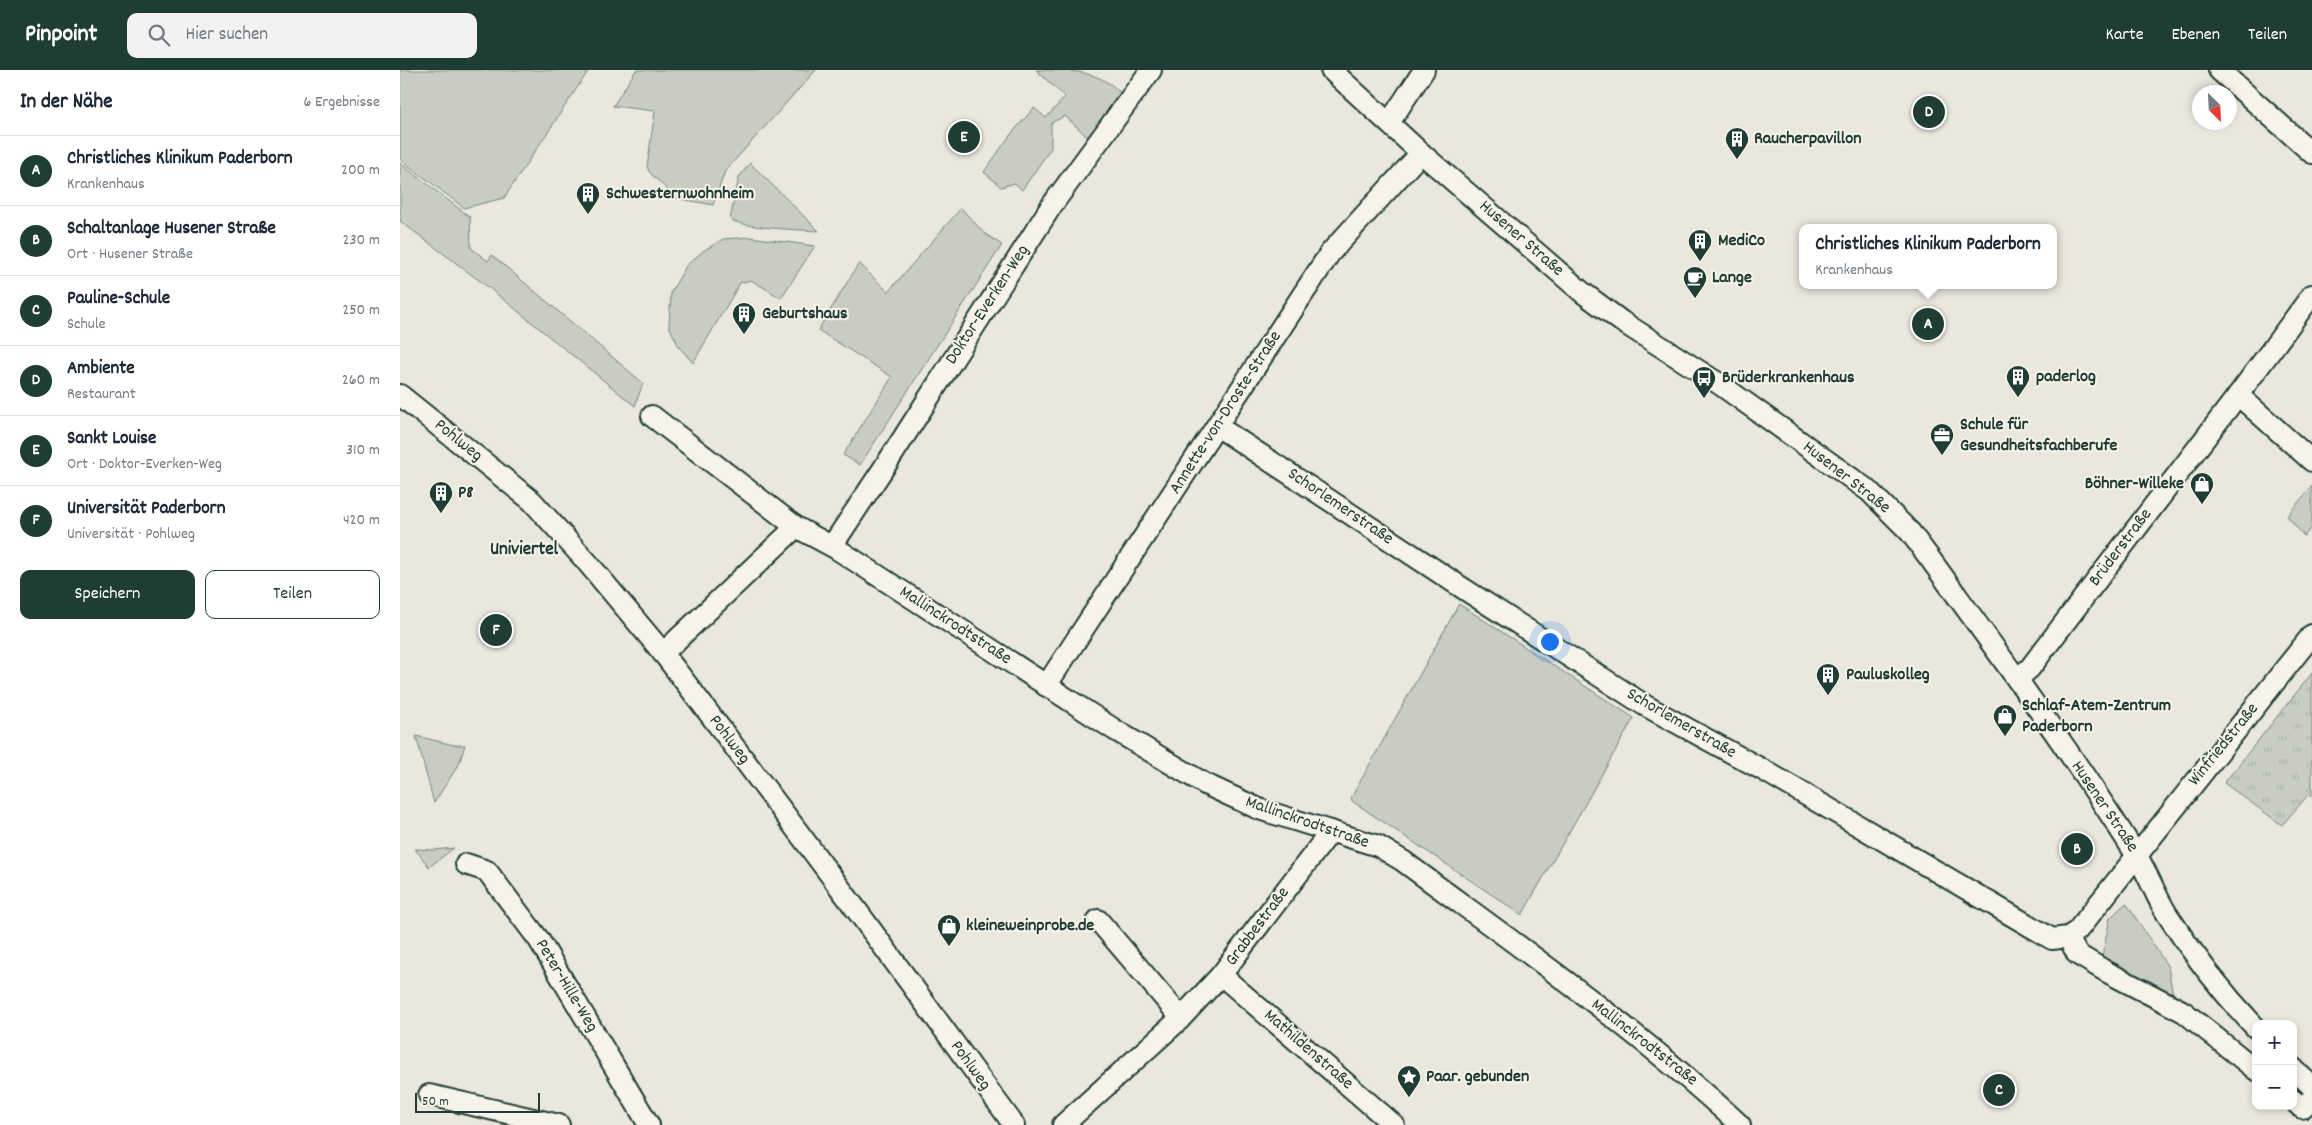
<!DOCTYPE html>
<html lang="de">
<meta charset="utf-8">
<style>
:root{--surface:#fff;--page:#f2f2f3;--text:#1f2937;--muted:#747a83;--line:#e0e1e3;--accent:#1f3d34}
body{margin:0;font-family:Dekko,sans-serif;background:var(--page);color:var(--text)}
.controls{position:absolute;right:15px;bottom:15px;display:grid;overflow:hidden;border-radius:10px;box-shadow:0 2px 8px #0003}
.controls button{width:45px;height:45px;display:grid;place-items:center;padding:0;border:0;border-bottom:1px solid var(--line);background:var(--surface);color:var(--text);font:25px sans-serif}
.compass{position:absolute;left:1792px;top:15px;width:45px;height:45px;border-radius:50%;background:var(--surface);box-shadow:0 2px 8px #0003;rotate:156deg}
.scale{position:absolute;left:15px;bottom:12px;width:125px;box-sizing:border-box;padding-left:5px;border:2px solid #1f3d34;border-top:0;font-size:14px;line-height:18px;white-space:nowrap;color:#1f3d34;-webkit-text-stroke:4px #f7f3e8;paint-order:stroke}
.you{position:absolute;left:1149px;top:571px;width:18px;height:18px;margin:-12px;border:4px solid #fff;border-radius:50%;background:#1a73e8;box-shadow:0 0 0 8px #1a73e833}
.badge{display:grid;place-items:center;width:32px;height:32px;border-radius:50%;background:var(--accent);color:#fff;font-size:16px;font-weight:700}
.pin{position:absolute;translate:-50% -50%;border:2px solid #fff;box-shadow:0 1px 5px #0006}
.popup{position:absolute;left:1399px;top:154px;width:258px;height:65px;box-sizing:border-box;display:grid;place-content:center;border-radius:10px;background:var(--surface);filter:drop-shadow(0 1px 4px #0005);font-size:16px;white-space:nowrap;color:var(--muted)}
.popup b{font-size:19px;color:var(--text)}
.popup::after{content:'';position:absolute;left:50%;top:100%;margin-left:-10px;border:10px solid transparent;border-top-color:var(--surface)}
.list{margin:0;padding:0;list-style:none}
h2{display:flex;justify-content:space-between;align-items:center;height:65px;margin:0;padding:0 20px;font-size:21px}
h2 small{font-size:16px;font-weight:400;color:var(--muted)}
.list li{display:grid;grid-template-columns:32px 1fr auto;gap:15px;align-items:center;box-sizing:border-box;height:70px;padding:0 20px;border-top:1px solid var(--line)}
.list b{display:block;font-size:19px;white-space:nowrap}
.list p{margin:0;font-size:16px;white-space:nowrap;color:var(--muted)}
.list em{font-size:16px;font-style:normal;color:var(--muted)}
.actions{display:flex;gap:10px;padding:15px 20px}
.actions a{flex:1;padding:11px 0;border:1px solid var(--accent);border-radius:10px;text-align:center;font-size:18px;color:var(--accent)}
.actions .main{background:var(--accent);color:#fff}
.icon{flex:none;width:28px;height:28px;fill:none;stroke:currentColor;stroke-width:2;stroke-linecap:round;stroke-linejoin:round}
.map{position:relative;flex:none;width:1912px;height:1055px;overflow:hidden}
header{display:flex;align-items:center;gap:30px;box-sizing:border-box;height:70px;padding:0 25px;background:var(--accent);color:#fff}
header strong{font-size:24px}
nav{display:flex;gap:28px;margin-inline-start:auto;font-size:18px}
.search{width:350px;height:45px;background:var(--page);display:flex;align-items:center;gap:12px;box-sizing:border-box;padding:0 18px;border-radius:10px;color:var(--muted);font-size:19px}
main{display:flex}
aside{flex:1;background:var(--surface)}
.map>svg:first-child{display:block}
.grass{fill:#c8ccc1;stroke:#74847a}
.park{fill:url(#park-tufts);stroke:#74847a}
.lines{fill:none;stroke-linecap:round;stroke-linejoin:round}
.minor-casing{stroke:#1f3d34;stroke-width:24}
.minor{stroke:#f7f3e8;stroke-width:20}
.labels{text-anchor:middle;dominant-baseline:central;stroke-width:4;stroke-linejoin:round;paint-order:stroke}
.poi-label{font-size:18px;font-weight:bold;fill:#1f3d34;stroke:#f7f3e8;text-anchor:start}
.street-label{font-size:18px;fill:#1f3d34;stroke:#f7f3e8}
.neighbourhood-label{font-size:19px;font-weight:bold;fill:#1f3d34;stroke:#f7f3e8}
</style>
<header>
<strong>Pinpoint</strong>
<div class="search"><svg class="icon" aria-label="search" viewBox="0 0 24 24"><circle cx="10" cy="10" r="6"/><path d="M15 15l6 6"/></svg>Hier suchen</div>
<nav><a>Karte</a><a>Ebenen</a><a>Teilen</a></nav>
</header>
<main>
<aside>
<h2>In der Nähe<small>6 Ergebnisse</small></h2>
<ul class="list">
<li><span class="badge">A</span><div><b>Christliches Klinikum Paderborn</b><p>Krankenhaus</p></div><em>200 m</em></li>
<li><span class="badge">B</span><div><b>Schaltanlage Husener Straße</b><p>Ort · Husener Straße</p></div><em>230 m</em></li>
<li><span class="badge">C</span><div><b>Pauline-Schule</b><p>Schule</p></div><em>250 m</em></li>
<li><span class="badge">D</span><div><b>Ambiente</b><p>Restaurant</p></div><em>260 m</em></li>
<li><span class="badge">E</span><div><b>Sankt Louise</b><p>Ort · Doktor-Everken-Weg</p></div><em>310 m</em></li>
<li><span class="badge">F</span><div><b>Universität Paderborn</b><p>Universität · Pohlweg</p></div><em>420 m</em></li>
</ul>
<div class="actions"><a class="main">Speichern</a><a>Teilen</a></div>
</aside>
<div class="map">
<svg width="1912" height="1055" viewBox="0 0 1912 1055">
<defs>
<pattern id="park-tufts" width="24" height="20" patternUnits="userSpaceOnUse" patternTransform="scale(1.25)"><rect width="24" height="20" fill="#c8ccc1"/><path d="M3 7l-1-3M5 7V3M7 7l1-3M15 17l-1-3M17 17v-4M19 17l1-3" fill="none" stroke="#abb0a6"/></pattern>
</defs>
<rect width="100%" height="100%" fill="#eae8dd"/>
<filter id="ink" filterUnits="userSpaceOnUse"><feTurbulence type="fractalNoise" baseFrequency=".02" numOctaves="2"/><feDisplacementMap in="SourceGraphic" scale="10" xChannelSelector="R" yChannelSelector="G"/><feConvolveMatrix kernelMatrix="1 2 1 2 8 2 1 2 1" color-interpolation-filters="sRGB"/></filter>
<g filter="url(#ink)">
<g class="grass">
<polygon points="0,0 189,0 104,128 64,138 0,89"/>
<polygon points="236,0 416,0 325,101 313,135 276,128 250,103 247,97 255,41 213,36"/>
<path d="M636 0C672 0 699 0 723 25L691 70 665 46 651 53V78L622 120 615 113 601 117 584 102 611 64 634 38 646 48 665 27Z"/>
<polygon points="0,93 70,147 71,178 88,191 92,185 243,313 235,336 88,217 0,151"/>
<path d="M350 93 419 161C401 160 340 158 330 149L339 107Z"/>
<polygon points="561,138 584,163 602,175 460,395 443,385 492,307 418,260 459,193 488,222"/>
<polygon points="350,167 415,176 381,228 351,210 340,213 293,293 279,277 269,256 271,222 286,196 303,181 323,169"/>
<polygon points="1912,416 1912,457 1904,466 1887,446"/>
<polygon points="1059,534 1234,648 1122,845 952,731 951,728"/>
<polygon points="16,666 54,675 65,675 59,694 34,733"/>
<polygon points="54,778 29,797 15,779 34,780"/>
<polygon points="1726,833 1768,897 1774,930 1702,887 1710,848"/>
</g>
<polygon class="park" points="1912,603 1912,726 1909,724 1882,755 1824,713"/>
<g class="lines">
<g class="minor-casing">
<g id="minor">
<path d="M931 0 1021 83 1182 222 1221 251 1321 315 1469 421 1510 462 1531 490C1601 587 1672 683 1735 783 1748 803 1755 825 1767 844 1793 885 1823 923 1856 958"/>
<polyline points="1819,0 1912,83"/>
<polyline points="989,53 1024,0"/>
<polyline points="0,325 132,431 187,492 263,583 324,663 461,846 614,1055"/>
<polyline points="1838,325 1912,391"/>
<path d="M252 346 396 457 437 479 715 660 805 714 859 739 978 776 1003 791C1118 876 1236 958 1340 1055"/>
<polyline points="817,356 1061,517 1246,636 1365,701 1652,869 1668,867 1677,861 1912,565"/>
<polyline points="432,476 491,387 652,135 751,0"/>
<polyline points="263,583 396,457"/>
<polyline points="1617,609 1630,598 1838,325 1912,225"/>
<polyline points="646,616 930,183 1021,83"/>
<polyline points="66,794 87,801 139,870 249,1055"/>
<polyline points="698,850 777,943 780,949"/>
<polyline points="1668,867 1677,884 1707,902 1784,942 1856,1000"/>
<polyline points="821,905 994,1055"/>
<polyline points="1893,998 1912,1017"/>
<polyline points="29,1025 159,1055"/>
<polyline points="1893,1030 1902,1038 1912,1029"/>
<polyline points="663,1055 780,949 821,905 931,761"/>
</g>
</g>
<use href="#minor" class="minor"/>
</g>
</g>
<defs>
<g id="building-pin" transform="scale(1.25)"><path d="M0 17L-7.5 6A9.5 9.5 0 1 1 7.5 6Z" fill="#1f3d34" stroke="#f7f3e8"/><path d="M-4-6H4V6H1V3H-1V6H-4ZM-2.5-4.3h1.7v1.8h-1.7ZM.8-4.3h1.7v1.8H.8ZM-2.5-1h1.7V.8h-1.7ZM.8-1h1.7V.8H.8Z" fill="#fff"/></g>
<g id="cafe-pin" transform="scale(1.25)"><path d="M0 17L-7.5 6A9.5 9.5 0 1 1 7.5 6Z" fill="#1f3d34" stroke="#f7f3e8"/><path d="M-5.5-4.5H6V0H3Q3 3.5 0 3.5H-2.5Q-5.5 3.5-5.5 0ZM3-3.2v2h1.7v-2ZM-6 4.5H4V6H-6Z" fill="#fff"/></g>
<g id="bus-pin" transform="scale(1.25)"><path d="M0 17L-7.5 6A9.5 9.5 0 1 1 7.5 6Z" fill="#1f3d34" stroke="#f7f3e8"/><path d="M-5-6H5V4H4V6H2V4H-2V6H-4V4H-5ZM-3.5-4V0h7V-4ZM-3.5 1.2v1.5H-2V1.2ZM2 1.2v1.5H3.5V1.2Z" fill="#fff"/></g>
<g id="office-pin" transform="scale(1.25)"><path d="M0 17L-7.5 6A9.5 9.5 0 1 1 7.5 6Z" fill="#1f3d34" stroke="#f7f3e8"/><path d="M-6-3h4V-5.5h4V-3h4V5H-6ZM-1-4.5V-3h2v-1.5ZM-6 0V1H6V0Z" fill="#fff"/></g>
<g id="shop-pin" transform="scale(1.25)"><path d="M0 17L-7.5 6A9.5 9.5 0 1 1 7.5 6Z" fill="#1f3d34" stroke="#f7f3e8"/><path d="M-5-2.5h2.3a2.7 3.5 0 0 1 5.4 0H5L5.5 6h-11ZM-1.5-2.5h3a1.5 2.3 0 0 0-3 0Z" fill="#fff"/></g>
<g id="sight-pin" transform="scale(1.25)"><path d="M0 17L-7.5 6A9.5 9.5 0 1 1 7.5 6Z" fill="#1f3d34" stroke="#f7f3e8"/><path d="M0-6L1.8-2.2L6-1.7L2.9 1.2L3.7 5.4L0 3.3L-3.7 5.4L-2.9 1.2L-6-1.7L-1.8-2.2Z" fill="#fff"/></g>
</defs>
<g fill-rule="evenodd">
<use href="#building-pin" x="1337" y="69"/>
<use href="#building-pin" x="188" y="124"/>
<use href="#building-pin" x="1300" y="171"/>
<use href="#cafe-pin" x="1295" y="208"/>
<use href="#building-pin" x="344" y="244"/>
<use href="#building-pin" x="1618" y="307"/>
<use href="#bus-pin" x="1304" y="308"/>
<use href="#office-pin" x="1542" y="365"/>
<use href="#shop-pin" x="1802" y="414"/>
<use href="#building-pin" x="41" y="423"/>
<use href="#building-pin" x="1428" y="605"/>
<use href="#shop-pin" x="1605" y="646"/>
<use href="#shop-pin" x="549" y="856"/>
<use href="#sight-pin" x="1009" y="1007"/>
</g>
<g class="labels">
<g class="poi-label">
<text x="1354" y="69">Raucherpavillon</text>
<text x="206" y="124">Schwesternwohnheim</text>
<text x="1318" y="171">MediCo</text>
<text x="1312" y="208">Lange</text>
<text x="362" y="244">Geburtshaus</text>
<text x="1636" y="307">paderlog</text>
<text x="1322" y="308">Brüderkrankenhaus</text>
<text x="1560" y="355">Schule für<tspan x="1560" dy="21">Gesundheitsfachberufe</tspan></text>
<text x="1784" y="414" text-anchor="end">Böhner-Willeke</text>
<text x="58" y="423">P8</text>
<text x="1446" y="605">Pauluskolleg</text>
<text x="1622" y="636">Schlaf-Atem-Zentrum<tspan x="1622" dy="21">Paderborn</tspan></text>
<text x="566" y="856">kleineweinprobe.de</text>
<text x="1026" y="1007">Paar. gebunden</text>
</g>
<g class="street-label">
<text transform="translate(1121 169) rotate(41)">Husener Straße</text>
<text transform="translate(588 235) rotate(-57)">Doktor-Everken-Weg</text>
<text transform="translate(826 343) rotate(-57)">Annette-von-Droste-Straße</text>
<text transform="translate(58 371) rotate(39)">Pohlweg</text>
<text transform="translate(1446 408) rotate(38)">Husener Straße</text>
<text transform="translate(940 437) rotate(34)">Schorlemerstraße</text>
<text transform="translate(1721 478) rotate(-53)">Brüderstraße</text>
<text transform="translate(555 556) rotate(33)">Mallinckrodtstraße</text>
<text transform="translate(1281 654) rotate(30)">Schorlemerstraße</text>
<text transform="translate(329 670) rotate(53)">Pohlweg</text>
<text transform="translate(1824 675) rotate(-51)">Winfriedstraße</text>
<text transform="translate(1704 737) rotate(56)">Husener Straße</text>
<text transform="translate(907 753) rotate(19)">Mallinckrodtstraße</text>
<text transform="translate(858 857) rotate(-53)">Grabbestraße</text>
<text transform="translate(166 916) rotate(59)">Peter-Hille-Weg</text>
<text transform="translate(1244 973) rotate(38)">Mallinckrodtstraße</text>
<text transform="translate(908 980) rotate(41)">Mathildenstraße</text>
<text transform="translate(570 996) rotate(54)">Pohlweg</text>
</g>
<g class="neighbourhood-label">
<text x="124" y="480">Univiertel</text>
</g>
</g>
</svg>
<div class="controls">
<button>+</button>
<button>−</button>
</div>
<svg class="compass" viewBox="-18 -18 36 36"><path d="M0-13l5 13h-10z" fill="#e53935"/><path d="M0 13l5-13h-10z" fill="#747a83"/></svg>
<div class="scale">50 m</div>
<div class="you"></div>
<div class="pin badge" style="left:1528px;top:254px">A</div>
<div class="popup"><b>Christliches Klinikum Paderborn</b>Krankenhaus</div>
<div class="pin badge" style="left:1677px;top:779px">B</div>
<div class="pin badge" style="left:1599px;top:1020px">C</div>
<div class="pin badge" style="left:1529px;top:42px">D</div>
<div class="pin badge" style="left:564px;top:67px">E</div>
<div class="pin badge" style="left:96px;top:560px">F</div>
</div>
</main>
